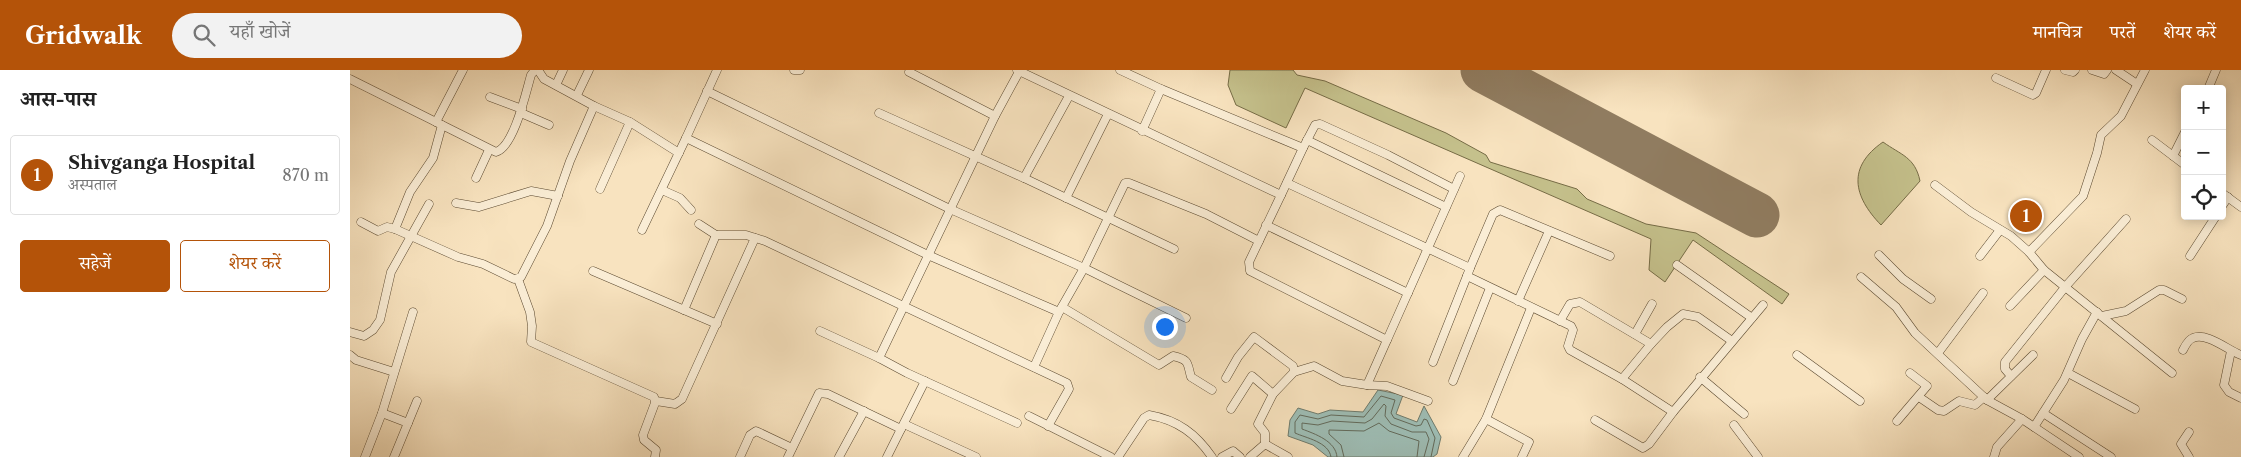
<!DOCTYPE html>
<html lang="hi">
<meta charset="utf-8">
<style>
:root{--surface:#fff;--page:#f2f2f2;--text:#222;--muted:#767676;--line:#e0e0e0;--accent:#b45309}
body{margin:0;font-family:"Libre Caslon Text","Noto Serif Devanagari",serif;background:var(--page);color:var(--text)}
.controls{position:absolute;right:15px;top:15px;display:grid;overflow:hidden;border-radius:5px;box-shadow:0 2px 12px #0003}
.controls button{width:45px;height:45px;display:grid;place-items:center;padding:0;border:0;border-bottom:1px solid var(--line);background:var(--surface);color:var(--text);font:25px sans-serif}
.you{position:absolute;left:814px;top:256px;width:18px;height:18px;margin:-12px;border:4px solid #fff;border-radius:50%;background:#1a73e8;box-shadow:0 0 0 8px #1a73e833}
.badge{display:grid;place-items:center;width:32px;height:32px;border-radius:50%;background:var(--accent);color:#fff;font-size:16px;font-weight:700}
.pin{position:absolute;translate:-50% -50%;border:2px solid #fff;box-shadow:0 1px 5px #0006}
.list{margin:0;padding:0;list-style:none}
h2{display:flex;justify-content:space-between;align-items:center;height:65px;margin:0;padding:0 20px;font-size:21px}
h2 small{font-size:16px;font-weight:400;color:var(--muted)}
.list li{display:grid;grid-template-columns:32px 1fr auto;gap:15px;align-items:center;box-sizing:border-box;height:80px;margin:0 10px 10px;padding:0 10px;border:1px solid var(--line);border-radius:5px}
.list b{display:block;font-size:19px;white-space:nowrap}
.list p{margin:0;font-size:16px;white-space:nowrap;color:var(--muted)}
.list em{font-size:16px;font-style:normal;color:var(--muted)}
.actions{display:flex;gap:10px;padding:15px 20px}
.actions a{flex:1;padding:11px 0;border:1px solid var(--accent);border-radius:5px;text-align:center;font-size:18px;color:var(--accent)}
.actions .main{background:var(--accent);color:#fff}
.icon{flex:none;width:28px;height:28px;fill:none;stroke:currentColor;stroke-width:2;stroke-linecap:round;stroke-linejoin:round}
.map{position:relative;flex:none;width:1891px;height:387px;overflow:hidden}
header{display:flex;align-items:center;gap:30px;box-sizing:border-box;height:70px;padding:0 25px;background:var(--accent);color:#fff}
header strong{font-size:24px}
nav{display:flex;gap:28px;margin-inline-start:auto;font-size:18px}
.search{width:350px;height:45px;background:var(--page);display:flex;align-items:center;gap:12px;box-sizing:border-box;padding:0 18px;border-radius:28px;color:var(--muted);font-size:19px}
main{display:flex}
aside{flex:1;background:var(--surface)}
.map>svg:first-child{display:block}
.green{fill:#c5c18c;stroke:#766c46}
.water{fill:#9ebeb6;stroke:#6e7b6d}
.lines{fill:none;stroke-linecap:round;stroke-linejoin:round}
.shore{stroke:#626a5b;stroke-width:1}
.runway{stroke:#907c60;stroke-width:45}
.minor-casing{stroke:#5b4930;stroke-width:9}
.minor{stroke:#faedd5;stroke-width:8}
</style>
<header>
<strong>Gridwalk</strong>
<div class="search"><svg class="icon" aria-label="search" viewBox="0 0 24 24"><circle cx="10" cy="10" r="6"/><path d="M15 15l6 6"/></svg>यहाँ खोजें</div>
<nav><a>मानचित्र</a><a>परतें</a><a>शेयर करें</a></nav>
</header>
<main>
<aside>
<h2>आस-पास<small></small></h2>
<ul class="list">
<li><span class="badge">1</span><div><b>Shivganga Hospital</b><p>अस्पताल</p></div><em>870 m</em></li>
</ul>
<div class="actions"><a class="main">सहेजें</a><a>शेयर करें</a></div>
</aside>
<div class="map">
<svg width="1891" height="387" viewBox="0 0 1891 387">
<rect width="100%" height="100%" fill="#f8e3bf"/>
<filter id="stains"><feTurbulence type="fractalNoise" baseFrequency=".004" numOctaves="4"/><feColorMatrix values="0 0 0 0 .2 0 0 0 0 .09 0 0 0 0 .02 0 0 0 .5 -.17"/></filter>
<radialGradient id="worn" r=".72"><stop offset=".6" stop-color="#630" stop-opacity="0"/><stop offset="1" stop-color="#630" stop-opacity=".3"/></radialGradient>
<g class="green">
<polygon points="880,0 943,0 947,5 975,11 1096,63 1136,85 1140,92 1227,119 1237,129 1296,154 1346,163 1439,224 1432,234 1343,170 1315,212 1299,200 1301,169 955,18 936,58 886,35 878,15"/>
<path d="M1533 72C1551 85 1565 87 1570 111L1531 155C1503 126 1497 97 1533 72Z"/>
</g>
<polygon class="water" points="1028,320 1053,325 1046,344 1067,352 1074,336 1091,367 1087,384 1083,387 978,387 963,375 938,366 940,350 948,338 968,344 980,340 1013,342"/>
<g class="lines">
<g class="shore">
<path d="M981 387C979 372 956 368 945 363V352L950 345 968 349 981 345 1014 347 1031 326 1045 330 1041 343 1044 348 1066 356 1071 355 1074 349 1077 350 1085 368 1081 387"/>
<path d="M987 387C986 371 965 364 952 359V353L968 355 982 351 1015 353 1022 349 1034 334 1036 336 1035 346 1041 354 1062 362H1076L1079 369 1074 387"/>
<polyline points="994,387 991,375 979,364 979,360 1014,361 1029,353 1039,361 1069,371 1067,387"/>
</g>
<polyline class="runway" points="1133,0 1407,145"/>
<g class="minor-casing">
<g id="minor">
<polyline points="367,0 336,68 578,185 709,242 734,198 775,113 779,113 856,144 909,171"/>
<polyline points="444,0 450,0"/>
<polyline points="667,0 931,125 953,78 811,19 770,0"/>
<polyline points="1715,0 1723,2 1725,0"/>
<polyline points="1742,0 1754,4 1757,0"/>
<polyline points="1766,0 1787,14"/>
<polyline points="559,2 645,46"/>
<polyline points="1646,8 1683,25 1686,23 1696,0"/>
<path d="M0 9 146 82C164 77 176 22 181 5L185 0"/>
<polyline points="206,15 213,0"/>
<polyline points="1858,19 1866,0"/>
<polyline points="357,21 600,139 734,198 836,248"/>
<polyline points="227,25 239,0"/>
<polyline points="140,27 172,39"/>
<polyline points="244,36 280,52 329,83"/>
<polyline points="171,43 199,55"/>
<polyline points="529,43 674,108 719,26"/>
<polyline points="86,52 113,0"/>
<polyline points="792,61 811,19"/>
<polyline points="957,70 1096,137"/>
<polyline points="1802,70 1835,95"/>
<polyline points="953,78 965,55 970,54 1038,85 1104,119"/>
<polyline points="1823,86 1835,62"/>
<polyline points="126,108 139,80"/>
<polyline points="674,108 824,179"/>
<polyline points="937,113 1120,198 1117,206 1221,256 1223,260 1218,276 1220,280 1272,309 1323,342 1413,235"/>
<polyline points="1585,115 1621,142 1661,166 1679,182 1694,200 1822,303"/>
<polyline points="250,119 280,52"/>
<polyline points="312,120 330,128 341,140"/>
<polyline points="1872,123 1891,137"/>
<polyline points="931,125 899,192 900,201 1037,270 1110,106"/>
<polyline points="716,128 758,44"/>
<polyline points="106,133 129,137 181,121 208,126"/>
<polyline points="1872,136 1878,127"/>
<polyline points="11,152 28,161 37,157 45,159 108,187 133,194 164,209 171,207 197,156 220,91 244,36 194,9 188,0"/>
<polyline points="349,154 366,165 396,165 415,171 717,313 719,319 698,356"/>
<polyline points="916,155 1058,223"/>
<polyline points="45,159 60,122 83,88 92,55"/>
<polyline points="292,160 336,68"/>
<polyline points="1679,182 1733,126 1747,83 1751,65 1771,46 1795,0"/>
<polyline points="1529,185 1553,209 1581,229"/>
<polyline points="1630,186 1650,160"/>
<polyline points="1840,186 1866,146"/>
<polyline points="1327,195 1402,248"/>
<polyline points="1120,198 1143,144 1150,140 1260,186"/>
<polyline points="243,201 367,254"/>
<polyline points="1511,207 1546,237 1565,263 1637,330 1672,349 1729,387"/>
<polyline points="168,209 180,242 182,256 181,272 304,327 305,333 293,365 294,370 306,380 305,387"/>
<polyline points="1168,231 1199,161"/>
<polyline points="1660,236 1694,200"/>
<path d="M712 237 809 295 823 286C840 290 837 293 841 307L862 320"/>
<polyline points="334,240 366,165"/>
<polyline points="1752,246 1776,241 1809,220 1814,220 1832,229"/>
<polyline points="1210,251 1220,234 1230,232 1301,274 1272,309"/>
<polyline points="470,261 529,288"/>
<polyline points="0,262 14,266 23,260 30,250 41,202 79,134"/>
<polyline points="1285,264 1302,234"/>
<polyline points="1301,274 1317,257 1333,244 1348,247 1382,271"/>
<path d="M1833 280C1835 276 1839 269 1843 268 1857 262 1879 281 1891 285"/>
<polyline points="1881,281 1874,315 1879,322 1891,328"/>
<polyline points="1588,283 1633,223"/>
<polyline points="0,285 6,290 44,302"/>
<polyline points="1447,285 1510,331"/>
<polyline points="1083,292 1117,206"/>
<polyline points="684,297 709,242"/>
<polyline points="944,302 964,296 992,311 1017,315 1037,270"/>
<polyline points="1718,303 1785,339"/>
<polyline points="1661,306 1655,299 1655,292 1716,216 1776,149"/>
<polyline points="1350,307 1394,344"/>
<polyline points="876,308 888,287 904,267 943,296 944,302 923,324 908,354 915,363 915,374"/>
<polyline points="1103,311 1140,218"/>
<polyline points="1017,315 1037,316 1078,331"/>
<polyline points="1569,327 1588,340 1594,341 1609,331 1625,335 1634,327"/>
<polyline points="1637,330 1683,285"/>
<polyline points="306,331 325,334 332,329 405,168"/>
<polyline points="881,339 902,306 923,324"/>
<polyline points="32,343 58,353"/>
<polyline points="1693,343 1761,387"/>
<polyline points="679,346 761,387"/>
<polyline points="1136,349 1179,372 1172,387"/>
<polyline points="1245,350 1293,378 1299,374 1323,342"/>
<polyline points="1547,351 1577,316 1560,303"/>
<polyline points="667,353 557,303 529,288 645,46 670,0"/>
<polyline points="554,354 626,387"/>
<polyline points="1384,355 1408,387"/>
<polyline points="1684,357 1714,310 1732,269 1747,242"/>
<polyline points="1839,362 1831,374 1839,387"/>
<polyline points="15,387 32,343 63,242"/>
<polyline points="44,387 67,331"/>
<polyline points="390,387 400,365 406,361 442,378"/>
<polyline points="438,387 469,323 478,324 551,359"/>
<polyline points="489,387 514,341"/>
<polyline points="537,387 575,311"/>
<path d="M768 387 794 348 799 345C828 350 846 364 862 387"/>
<polyline points="872,387 883,381 890,387"/>
<polyline points="900,387 915,374 938,387"/>
<polyline points="1113,387 1136,349 1181,238"/>
<polyline points="1644,387 1647,377 1672,349"/>
</g>
</g>
<use href="#minor" class="minor"/>
</g>
<rect width="100%" height="100%" filter="url(#stains)"/>
<rect width="100%" height="100%" fill="url(#worn)"/>
</svg>
<div class="controls">
<button>+</button>
<button>−</button>
<button><svg class="icon" aria-label="locate" viewBox="0 0 24 24"><circle cx="12" cy="12" r="6"/><path d="M12 2v4M12 18v4M2 12h4M18 12h4"/></svg></button>
</div>
<div class="you"></div>
<div class="pin badge" style="left:1676px;top:146px">1</div>
</div>
</main>
